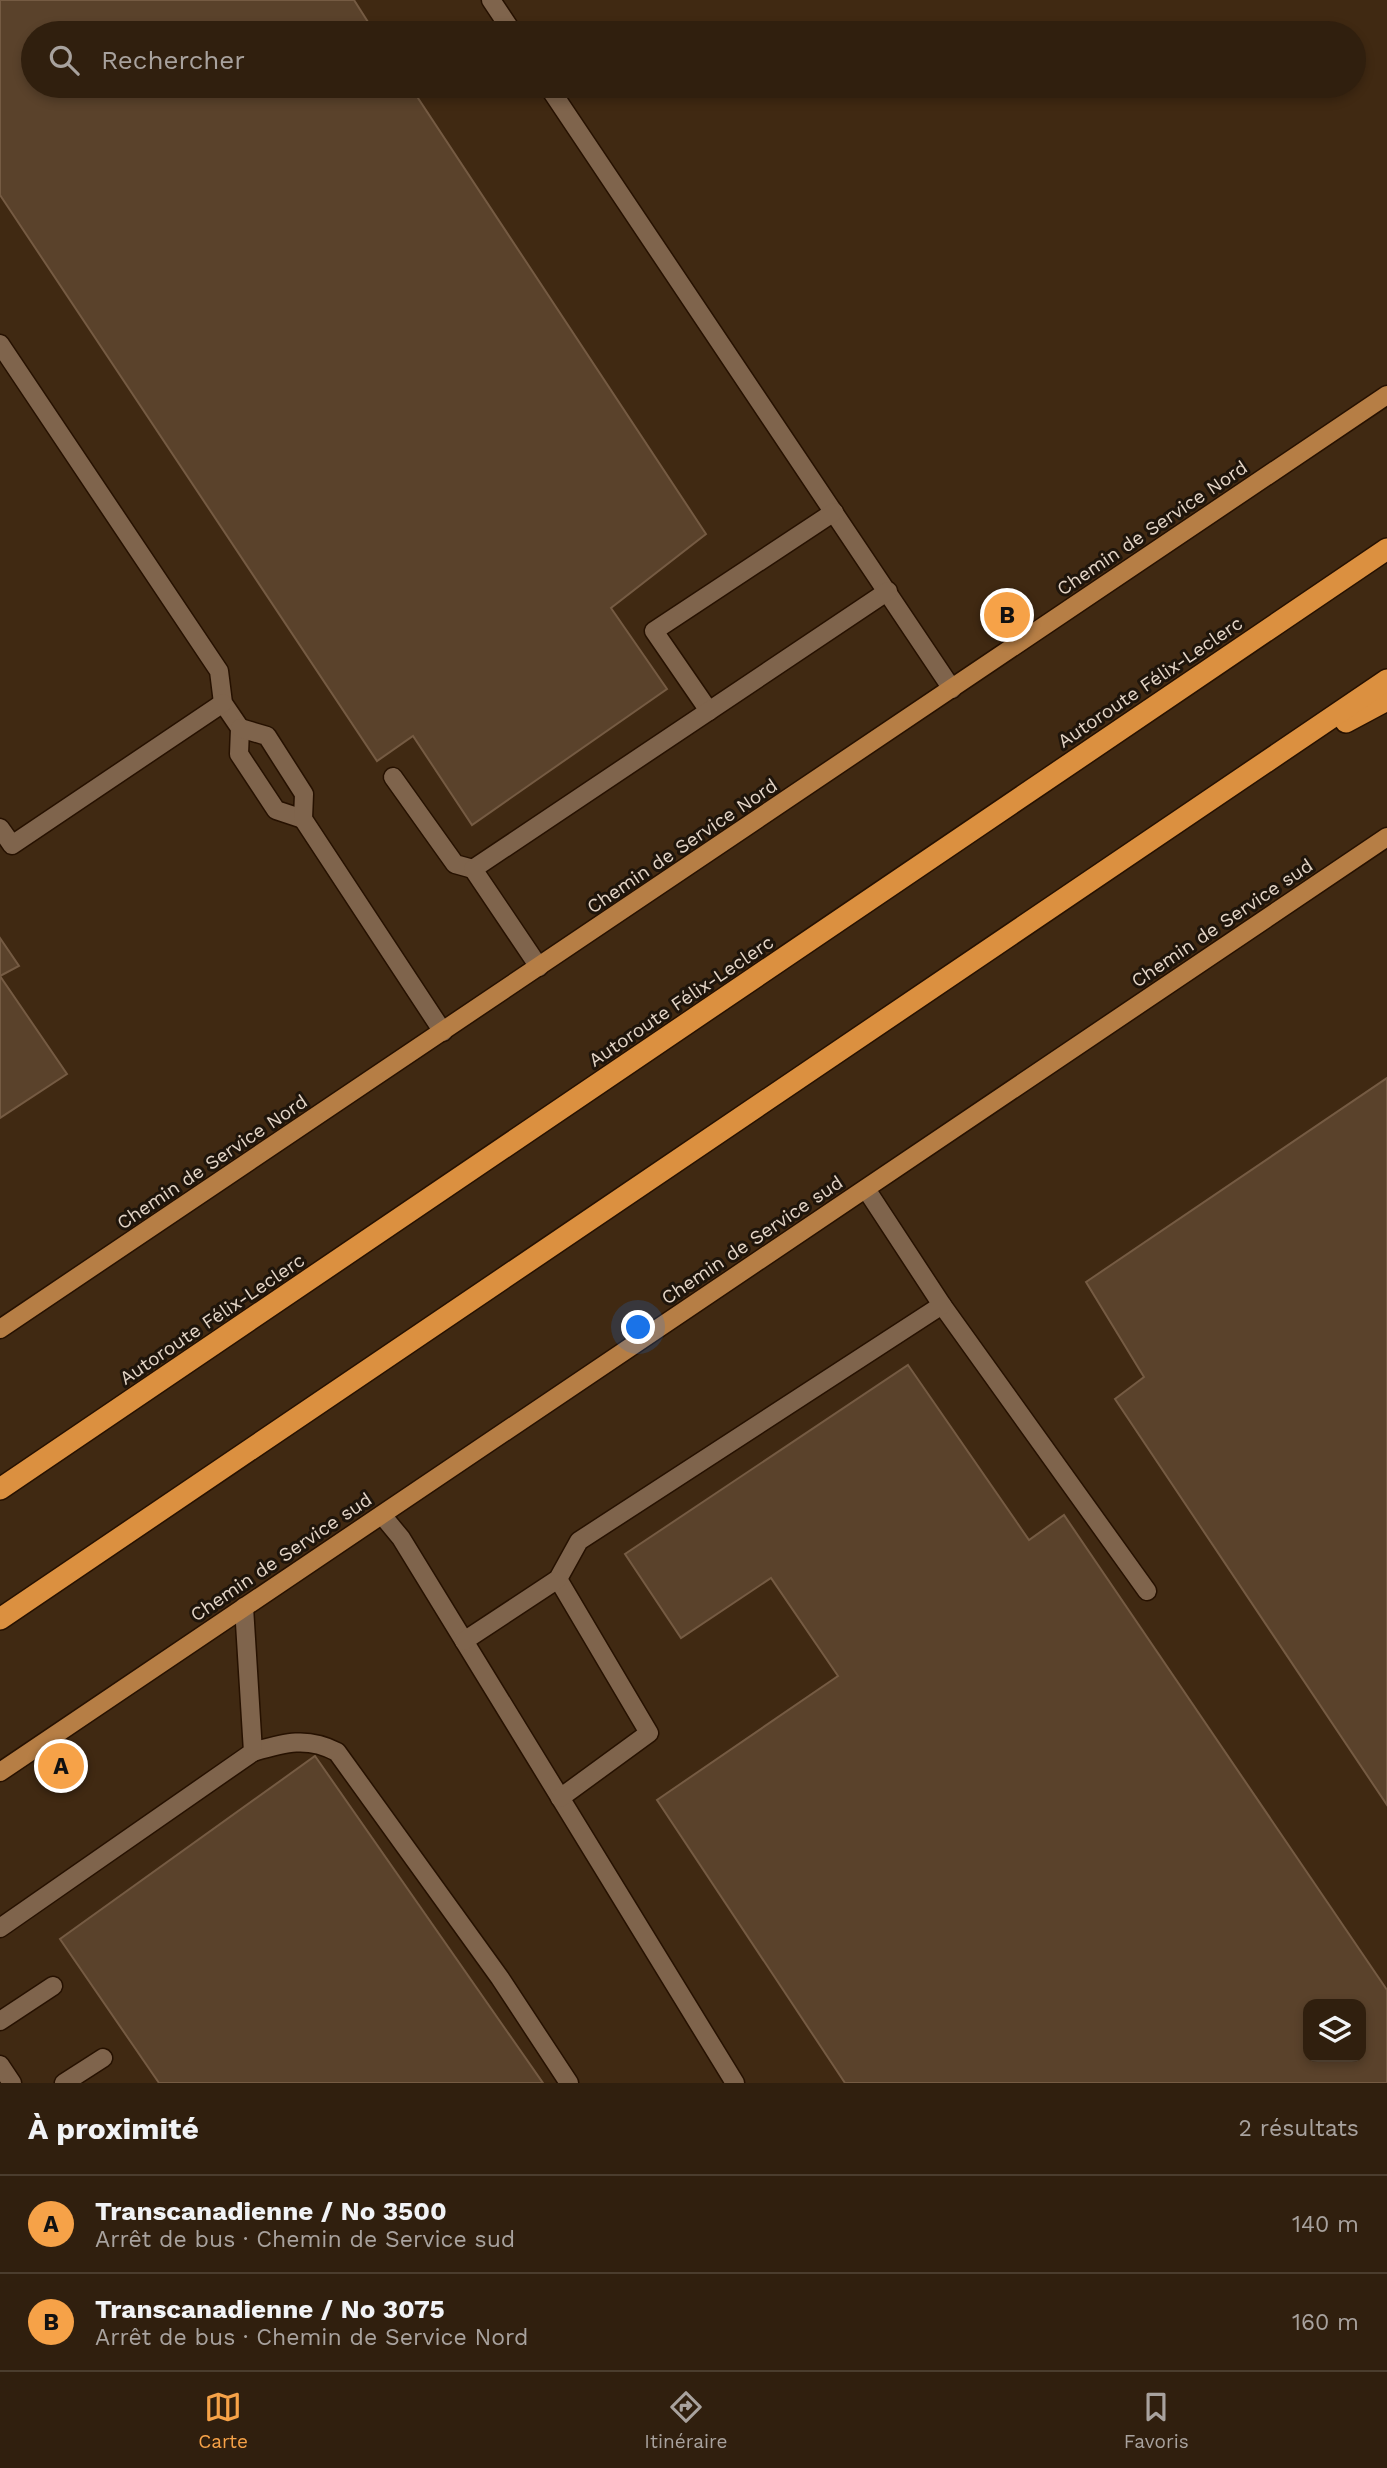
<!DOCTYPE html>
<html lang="fr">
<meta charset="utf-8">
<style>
:root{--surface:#301f0e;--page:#382717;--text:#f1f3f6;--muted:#a8a29e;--line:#4b3d2e;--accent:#f6a248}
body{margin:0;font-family:"Work Sans",sans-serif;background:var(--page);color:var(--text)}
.controls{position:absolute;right:21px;bottom:21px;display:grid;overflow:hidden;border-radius:14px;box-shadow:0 4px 10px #0003}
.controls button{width:63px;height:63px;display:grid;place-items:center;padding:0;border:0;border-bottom:2px solid var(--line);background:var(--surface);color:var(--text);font:35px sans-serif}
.you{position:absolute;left:639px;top:1328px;width:24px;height:24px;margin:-18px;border:5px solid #fff;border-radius:50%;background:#1a73e8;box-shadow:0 0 0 10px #1a73e833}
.badge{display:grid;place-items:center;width:46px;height:46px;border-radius:50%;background:var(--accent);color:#111;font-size:23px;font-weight:700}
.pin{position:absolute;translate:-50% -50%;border:4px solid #fff;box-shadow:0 2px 7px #0006}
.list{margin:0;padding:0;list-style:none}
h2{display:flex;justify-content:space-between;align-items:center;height:91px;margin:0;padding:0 28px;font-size:30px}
h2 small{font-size:23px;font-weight:400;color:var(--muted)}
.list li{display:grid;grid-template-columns:46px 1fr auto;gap:21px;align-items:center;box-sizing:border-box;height:98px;padding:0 28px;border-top:2px solid var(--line)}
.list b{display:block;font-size:26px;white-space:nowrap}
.list p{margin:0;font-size:23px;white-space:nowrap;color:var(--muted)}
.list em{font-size:23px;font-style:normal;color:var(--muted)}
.icon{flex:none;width:38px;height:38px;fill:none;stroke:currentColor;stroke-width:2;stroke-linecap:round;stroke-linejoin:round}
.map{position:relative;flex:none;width:1387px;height:2083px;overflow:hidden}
.search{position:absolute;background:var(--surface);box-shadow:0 4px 10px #0003;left:21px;right:21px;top:21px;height:77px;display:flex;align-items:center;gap:18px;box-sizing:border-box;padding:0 24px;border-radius:38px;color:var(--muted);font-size:26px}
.sheet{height:287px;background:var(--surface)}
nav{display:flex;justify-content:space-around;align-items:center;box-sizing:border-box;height:98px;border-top:2px solid var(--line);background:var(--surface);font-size:19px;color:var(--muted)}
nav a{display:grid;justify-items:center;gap:4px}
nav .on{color:var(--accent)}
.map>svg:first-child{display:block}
.building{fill:#5a422b;stroke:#755b43;stroke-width:2;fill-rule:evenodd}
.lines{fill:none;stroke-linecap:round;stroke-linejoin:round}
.minor-casing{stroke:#261100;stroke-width:21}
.major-casing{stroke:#261100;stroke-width:21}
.highway-casing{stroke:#261100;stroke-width:24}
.minor{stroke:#7f644c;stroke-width:18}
.major{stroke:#b67e45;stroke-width:18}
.highway{stroke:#db9040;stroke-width:21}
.labels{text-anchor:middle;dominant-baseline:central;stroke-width:6;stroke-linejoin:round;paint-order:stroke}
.street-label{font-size:19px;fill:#e4d5c7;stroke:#1f150b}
</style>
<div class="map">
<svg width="1387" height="2083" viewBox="0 0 1387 2083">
<rect width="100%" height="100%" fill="#402912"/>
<g class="building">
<polygon points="0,0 354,0 375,33 33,33 33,86 410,86 706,534 611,608 667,689 472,825 413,736 377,761 0,195"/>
<polygon points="0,938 19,966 0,976"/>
<polygon points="0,976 67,1074 0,1118"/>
<polygon points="1387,1078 1387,1805 1115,1399 1144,1377 1086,1282"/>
<path d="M908 1365 1029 1540 1064 1515 1387 1990V2083H845L657 1800 838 1676 771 1578 681 1638 625 1554ZM1308 2004H1361V2057H1308Z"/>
<polygon points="315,1756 543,2083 159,2083 60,1939"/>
</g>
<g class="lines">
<g class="minor-casing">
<g id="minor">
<polyline points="491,0 513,33"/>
<polyline points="548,86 952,689"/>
<polyline points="0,344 219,671 223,703 240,728 239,754 276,810 303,819"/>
<polyline points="709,711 654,631 834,512"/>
<polyline points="240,728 267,736 304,794 303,819 443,1032"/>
<polyline points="393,777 455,864 473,869"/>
<polyline points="0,828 12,845 223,703"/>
<polyline points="539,967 473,869 888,591"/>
<polyline points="942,1305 1147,1591"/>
<polyline points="382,1515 401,1538 735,2083"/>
<polyline points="558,1579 649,1733 560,1798"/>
<polyline points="464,1641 558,1579 579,1541 942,1305 866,1189"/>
<path d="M253 1752C284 1743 307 1736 337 1752L500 1978 569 2083"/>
<polyline points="0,1928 253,1752 244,1607"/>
<polyline points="0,2021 53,1986"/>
<polyline points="0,2065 12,2083"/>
<polyline points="64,2083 103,2058"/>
</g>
</g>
<g class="major-casing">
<g id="major">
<polyline points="0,1329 1387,395"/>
<polyline points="0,1772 1387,837"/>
</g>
</g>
<g class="highway-casing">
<g id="highway">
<polyline points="1346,722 1387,700"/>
<polyline points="0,1489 1387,549"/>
<polyline points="0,1619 1387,680"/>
</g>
</g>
<use href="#minor" class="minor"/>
<use href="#major" class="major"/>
<use href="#highway" class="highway"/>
</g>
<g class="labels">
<g class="street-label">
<text transform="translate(1152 528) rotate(-34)">Chemin de Service Nord</text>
<text transform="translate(1150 682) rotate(-34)">Autoroute Félix-Leclerc</text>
<text transform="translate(682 846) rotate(-34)">Chemin de Service Nord</text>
<text transform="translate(1222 923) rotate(-34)">Chemin de Service sud</text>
<text transform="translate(681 1001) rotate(-34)">Autoroute Félix-Leclerc</text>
<text transform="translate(212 1162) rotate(-34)">Chemin de Service Nord</text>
<text transform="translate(752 1240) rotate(-34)">Chemin de Service sud</text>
<text transform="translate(212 1319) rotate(-34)">Autoroute Félix-Leclerc</text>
<text transform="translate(281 1557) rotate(-34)">Chemin de Service sud</text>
</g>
</g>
</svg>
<div class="controls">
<button><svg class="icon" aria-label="layers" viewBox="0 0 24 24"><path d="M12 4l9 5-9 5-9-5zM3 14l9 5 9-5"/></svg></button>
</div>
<div class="you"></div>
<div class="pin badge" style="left:61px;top:1766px">A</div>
<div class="pin badge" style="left:1007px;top:615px">B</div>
<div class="search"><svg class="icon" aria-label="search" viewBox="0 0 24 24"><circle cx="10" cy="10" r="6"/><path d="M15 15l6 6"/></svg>Rechercher</div>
</div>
<section class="sheet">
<h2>À proximité<small>2 résultats</small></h2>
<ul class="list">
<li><span class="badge">A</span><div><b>Transcanadienne / No 3500</b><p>Arrêt de bus · Chemin de Service sud</p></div><em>140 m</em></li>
<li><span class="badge">B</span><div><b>Transcanadienne / No 3075</b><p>Arrêt de bus · Chemin de Service Nord</p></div><em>160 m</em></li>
</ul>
</section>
<nav>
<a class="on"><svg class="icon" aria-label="map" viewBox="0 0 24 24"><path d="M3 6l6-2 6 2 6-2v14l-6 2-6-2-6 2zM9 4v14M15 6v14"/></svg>Carte</a>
<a><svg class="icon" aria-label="directions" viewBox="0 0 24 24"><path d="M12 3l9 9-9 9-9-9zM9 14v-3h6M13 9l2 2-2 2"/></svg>Itinéraire</a>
<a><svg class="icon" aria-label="saved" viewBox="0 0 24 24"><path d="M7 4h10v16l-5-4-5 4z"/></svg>Favoris</a>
</nav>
